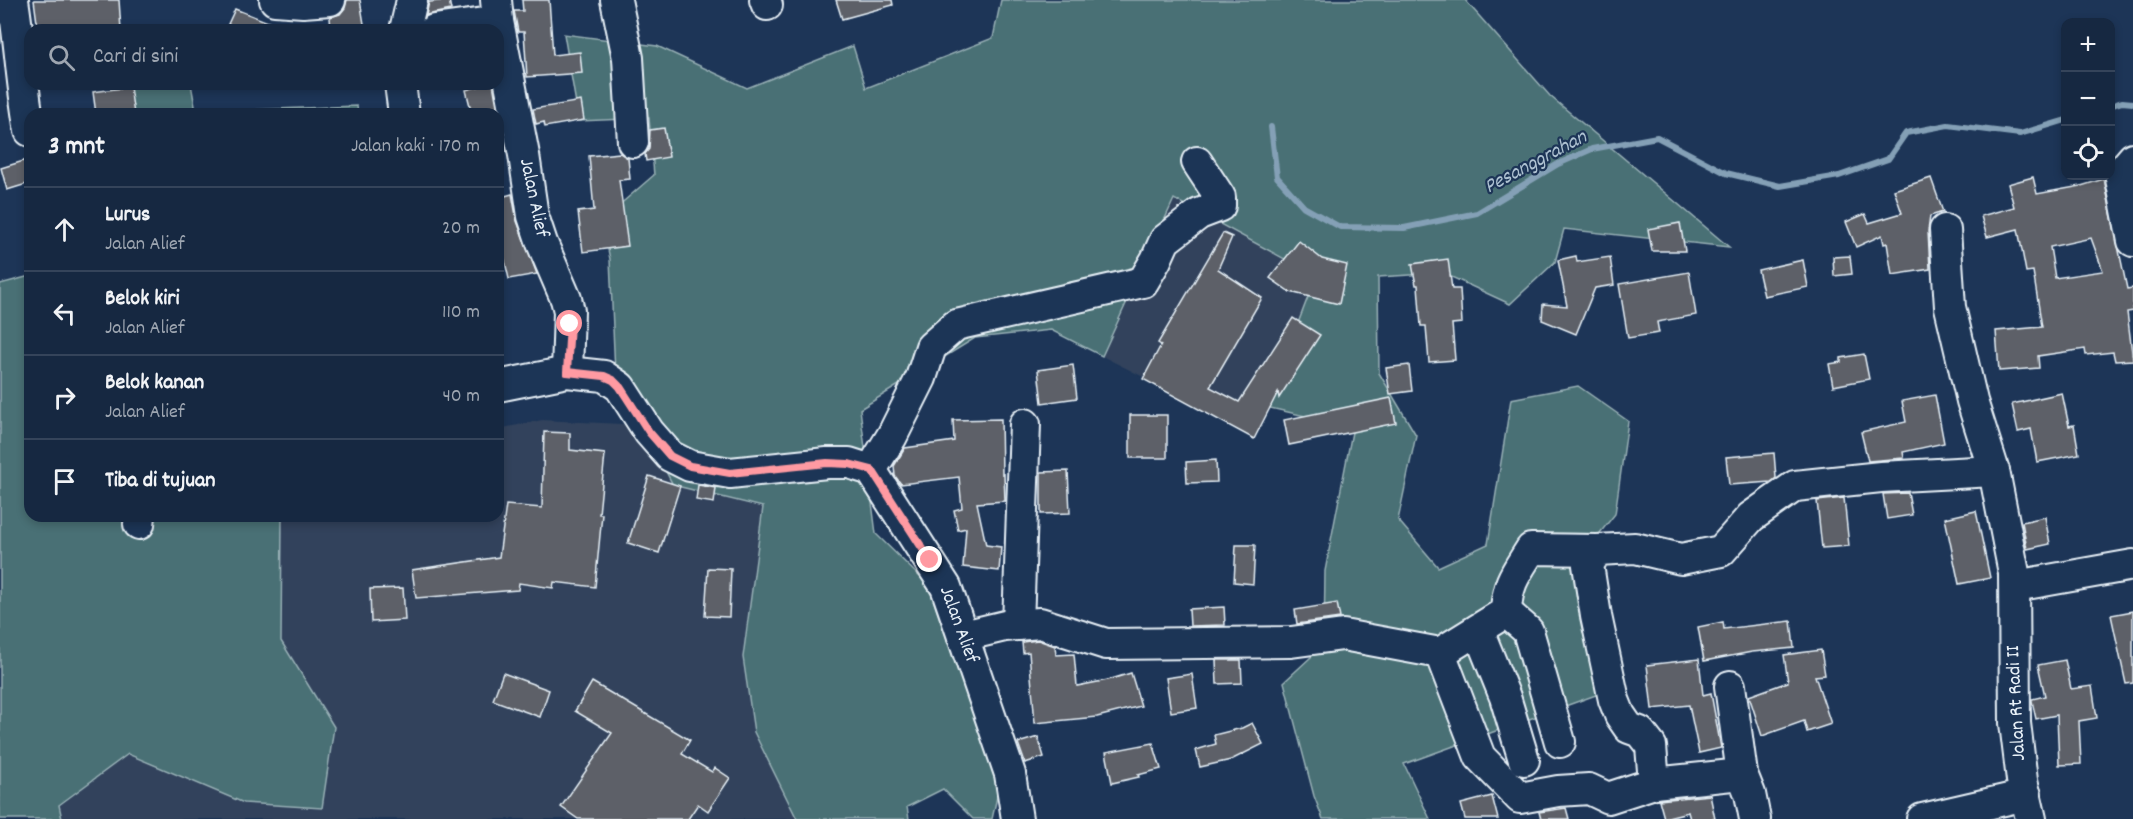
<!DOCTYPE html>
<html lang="id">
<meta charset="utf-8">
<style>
:root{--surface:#162841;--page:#23344c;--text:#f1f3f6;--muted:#9ea6b1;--line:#35445a}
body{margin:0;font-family:Dekko,sans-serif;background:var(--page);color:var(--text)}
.controls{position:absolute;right:18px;top:18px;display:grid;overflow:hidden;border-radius:12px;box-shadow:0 3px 9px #0003}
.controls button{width:54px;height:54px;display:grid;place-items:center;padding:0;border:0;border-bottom:2px solid var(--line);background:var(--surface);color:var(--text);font:30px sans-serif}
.stop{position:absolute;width:18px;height:18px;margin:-14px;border:4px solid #ff9aa2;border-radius:50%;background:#fff}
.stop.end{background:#ff9aa2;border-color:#fff;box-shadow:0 2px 6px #0008}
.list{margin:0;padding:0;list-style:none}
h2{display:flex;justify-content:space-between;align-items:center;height:78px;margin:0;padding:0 24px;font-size:26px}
h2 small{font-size:20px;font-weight:400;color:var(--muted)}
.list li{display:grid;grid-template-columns:39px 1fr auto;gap:18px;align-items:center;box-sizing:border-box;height:84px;padding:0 24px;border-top:2px solid var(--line)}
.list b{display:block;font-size:22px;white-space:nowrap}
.list p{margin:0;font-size:20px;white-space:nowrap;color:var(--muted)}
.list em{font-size:20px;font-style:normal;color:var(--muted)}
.icon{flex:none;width:33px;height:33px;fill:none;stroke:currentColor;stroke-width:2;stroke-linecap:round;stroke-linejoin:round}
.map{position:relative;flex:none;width:2133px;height:819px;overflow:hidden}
.search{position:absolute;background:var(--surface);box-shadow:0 3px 9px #0003;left:24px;top:24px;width:480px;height:66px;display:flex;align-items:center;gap:15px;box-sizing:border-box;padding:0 21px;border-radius:18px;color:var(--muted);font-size:22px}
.panel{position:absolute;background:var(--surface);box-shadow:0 3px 9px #0003;left:24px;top:108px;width:480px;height:414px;border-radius:18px}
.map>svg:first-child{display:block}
.built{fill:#30425c}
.green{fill:#497074;stroke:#98b0b6;stroke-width:1.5}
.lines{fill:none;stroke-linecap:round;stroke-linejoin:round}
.stream{stroke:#84a0b6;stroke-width:6}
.building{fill:#5d6168;stroke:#e8f1f8;stroke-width:1.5;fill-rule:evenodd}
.minor-casing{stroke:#e8f1f8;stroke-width:34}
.minor{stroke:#1d3557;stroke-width:30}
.route{stroke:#ff9aa2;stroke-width:8}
.labels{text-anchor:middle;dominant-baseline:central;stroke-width:4.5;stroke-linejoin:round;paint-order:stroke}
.street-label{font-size:20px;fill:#e8f1f8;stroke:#1d3557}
.water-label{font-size:21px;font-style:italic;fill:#aec2d2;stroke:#1d3557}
</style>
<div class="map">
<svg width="2133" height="819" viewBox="0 0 2133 819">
<rect width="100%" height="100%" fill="#1d3557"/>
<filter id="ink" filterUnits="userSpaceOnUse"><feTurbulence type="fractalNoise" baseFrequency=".0167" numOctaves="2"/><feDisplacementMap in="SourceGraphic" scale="12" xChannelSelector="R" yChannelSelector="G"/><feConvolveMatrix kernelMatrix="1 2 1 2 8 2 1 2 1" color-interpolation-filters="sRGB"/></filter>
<g filter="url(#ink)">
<g class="built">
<polygon points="1174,199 1316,276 1266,407 1234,423 1102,356"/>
<polygon points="542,420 642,425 673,485 763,506 743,657 754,732 797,819 62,819 59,806 128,754 244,803 334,727 281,641 282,516 498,516 498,429"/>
</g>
<g class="green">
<polygon points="1001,0 1465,0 1550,96 1729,247 1564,229 1555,262 1510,304 1443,273 1378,277 1379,373 1416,435 1398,520 1438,567 1488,544 1511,399 1578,386 1628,421 1615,514 1577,562 1607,691 1404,764 1430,819 1323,819 1314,796 1284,682 1324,645 1325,571 1353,427 1266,407 1316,276 1174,199 1102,356 1051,330 975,338 860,409 876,534 928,585 999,788 992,819 973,819 943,789 907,807 909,819 797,819 754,732 743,657 763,507 673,485 615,373 610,259 602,220 654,175 649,118 579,121 564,34 657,46 747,88 853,46 866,88 993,38"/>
<polygon points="117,84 191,84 196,112 357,106 358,114 121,114"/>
<polygon points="30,276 30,516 282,516 281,641 334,727 322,808 244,803 128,754 59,805 62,819 0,819 0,284"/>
</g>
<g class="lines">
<g class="stream">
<polyline points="2110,106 2122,102 2133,103"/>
<polyline points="1271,127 1277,177 1304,207 1340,227 1404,228 1477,213 1558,164 1592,149 1657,137 1726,173 1780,186 1839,176 1888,159 1906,133 1948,125 2020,134 2066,120"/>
</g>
</g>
<g class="building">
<polygon points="34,0 119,0 121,30 38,30"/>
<polygon points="347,0 360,0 365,30 331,30 330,17 340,14 345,8"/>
<polygon points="449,0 451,10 426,15 429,2"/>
<polygon points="522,0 549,0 553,55 580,52 582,73 527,77 524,32 518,32 514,11 523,11"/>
<polygon points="836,0 892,0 893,5 842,19"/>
<polygon points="235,9 286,29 286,30 242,30 228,24"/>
<polygon points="487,84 493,84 502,132 498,133 498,114 472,114 466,90"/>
<polygon points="130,87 134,114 96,114 93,92"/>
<polygon points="581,101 584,120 545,127 544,122 536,124 533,109"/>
<polygon points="664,128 669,157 646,161 645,154 649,149 650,130"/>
<polygon points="620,153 628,158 630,179 619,180 628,246 583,252 578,212 594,210 589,156"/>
<polygon points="30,159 30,183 7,190 1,168"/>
<path d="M2033 177 2037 194 2081 186 2104 179 2127 289 2133 288V311L2127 312 2133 360 2115 361 2113 352 2086 355 2085 349 2038 356 2039 368 1999 371 1996 331 2042 327 2033 271 2026 272 2018 229 1987 237 1981 216 2014 207 2008 184ZM2091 238 2103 271 2055 278 2050 247Z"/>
<polygon points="1931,178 1943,212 1930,216 1928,231 1930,269 1892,275 1887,243 1884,244 1882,235 1856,247 1846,222 1865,214 1869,223 1902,213 1894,190"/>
<polygon points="512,194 517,221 537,274 509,279 498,231 498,198"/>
<polygon points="1680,223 1685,251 1652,251 1648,229"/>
<polygon points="1223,233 1232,237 1218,269 1262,298 1210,387 1239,402 1293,318 1320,335 1279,398 1278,392 1254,439 1143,379 1161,345 1158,343"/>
<polygon points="1299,241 1322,259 1347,265 1339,304 1290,292 1270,278"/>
<polygon points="1576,256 1577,262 1610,257 1614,285 1595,288 1576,334 1542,320 1543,304 1567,306 1558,260"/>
<polygon points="1850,256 1852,274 1834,276 1833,257"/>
<polygon points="1448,259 1452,289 1460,289 1462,323 1452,324 1455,360 1429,362 1426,326 1421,326 1418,285 1416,285 1412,264"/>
<polygon points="1803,260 1808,287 1764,296 1758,270"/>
<polygon points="1689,272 1696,315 1657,322 1659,333 1628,338 1619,284"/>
<polygon points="1864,354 1869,379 1833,386 1829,364 1841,362 1841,358"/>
<polygon points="1073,365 1077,398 1042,403 1038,370"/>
<polygon points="1409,365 1412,391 1390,394 1386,368"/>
<polygon points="2062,393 2069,426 2074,425 2079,454 2037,462 2031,429 2018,432 2012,404"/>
<polygon points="1935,395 1944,443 1903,452 1904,458 1868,461 1861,432 1906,422 1902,401"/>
<polygon points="1391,398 1396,423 1289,445 1284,420"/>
<rect x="1130" y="415" width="37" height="43"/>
<polygon points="1001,419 1002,474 1004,474 1005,501 977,503 986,545 1001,547 999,571 963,567 966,528 958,530 954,510 962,508 959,477 901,484 895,476 894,466 905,448 954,441 953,420"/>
<polygon points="544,432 570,433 570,450 605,454 599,514 602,514 595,587 554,582 553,588 519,583 518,590 416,598 412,570 499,557 506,505 542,508"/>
<polygon points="1774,453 1776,478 1771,482 1729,485 1726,457"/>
<polygon points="1216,460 1217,482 1187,483 1186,462"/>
<polygon points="1068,471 1070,513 1041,514 1041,472"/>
<polygon points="649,476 680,486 659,553 628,543"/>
<polygon points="698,485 716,488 714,503 696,500"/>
<polygon points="1908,493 1912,515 1887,519 1883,494"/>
<polygon points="1844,498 1849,546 1822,548 1817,501"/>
<polygon points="1976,511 1990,578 1959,584 1945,518"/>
<polygon points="2045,517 2050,544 2027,549 2022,522"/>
<polygon points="1236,545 1255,545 1253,584 1234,582"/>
<polygon points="708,568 731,569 729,617 705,616"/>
<polygon points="403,588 405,620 371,622 370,589"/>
<polygon points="1337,603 1340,618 1297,624 1295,610"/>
<polygon points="1224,607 1225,625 1190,626 1189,609"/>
<polygon points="2133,611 2133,683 2126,684 2111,615"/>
<polygon points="1791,621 1794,648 1752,652 1704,661 1698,627 1723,622 1724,629"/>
<polygon points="1038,640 1055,646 1056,655 1074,654 1077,686 1108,680 1131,673 1141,706 1097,717 1035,723 1029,652 1023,653 1022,642"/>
<polygon points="1821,650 1825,675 1815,676 1831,724 1807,732 1804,721 1762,736 1749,696 1788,682 1784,655"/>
<polygon points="1699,659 1703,695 1711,693 1721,748 1699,753 1689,705 1652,709 1647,665"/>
<polygon points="1216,660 1241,660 1242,683 1217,684"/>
<polygon points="2065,660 2071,689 2092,686 2097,718 2079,721 2081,764 2059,765 2057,715 2036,719 2032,701 2032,699 2045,696 2038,665"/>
<polygon points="503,673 549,690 540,717 493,700"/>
<polygon points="1192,674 1197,708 1171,712 1166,678"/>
<polygon points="592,682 690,740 682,754 712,772 715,768 730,778 708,811 698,804 688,819 578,819 561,807 612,733 575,711"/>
<polygon points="1252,723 1263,744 1231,760 1200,767 1196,750 1216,744 1214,735 1242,728"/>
<polygon points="1038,737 1044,757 1025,763 1018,743"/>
<polygon points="1153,743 1161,769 1138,775 1139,777 1112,783 1106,752"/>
<polygon points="1710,795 1715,819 1690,819 1688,812 1664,818 1659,800"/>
<polygon points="1492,796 1498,819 1465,819 1461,804"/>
<polygon points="1566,808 1569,819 1541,819 1539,812"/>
</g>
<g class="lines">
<g class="minor-casing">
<g id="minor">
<path d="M13 0C20 44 22 87 30 131"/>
<polyline points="275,0 303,2 330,0"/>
<polyline points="496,0 498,21 524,155 533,216 542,243 566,299 569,311 567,372"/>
<polyline points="616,0 628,58 633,142"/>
<polyline points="765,0 767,5"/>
<polyline points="405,30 412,0"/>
<polyline points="434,30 498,21"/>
<polyline points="400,84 404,114"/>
<polyline points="2133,158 2120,173 2133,241"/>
<polyline points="1945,230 1950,307 1972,401 1994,471 2014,573 2015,723 2022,780 2031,819"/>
<polyline points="498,386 567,372 604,376 620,387 649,432 670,456 690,466 730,473 827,463 849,463 871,470 946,587 1010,774 1017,819"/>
<polyline points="871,470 892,436 921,378 931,347 956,325 1143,282 1156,260 1165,240 1199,214 1220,206 1220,197 1197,162"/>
<polyline points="139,524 140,516"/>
<polyline points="2015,586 2133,565"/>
<polyline points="1506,612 1528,631 1560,742"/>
<polyline points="1018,625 1025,424"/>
<polyline points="1478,630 1505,697 1524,760"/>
<polyline points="963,636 1005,626 1040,623 1106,644 1291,642 1343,635 1440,653 1480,757 1520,798 1558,791 1589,789 1608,798 1654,783 1742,774 1750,794 1755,819"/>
<path d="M1440 653 1506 612C1507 583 1516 573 1531 549L1597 550"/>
<polyline points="1730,686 1742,774"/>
<polyline points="1654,783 1651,746 1640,732 1629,728 1620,715 1614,700 1596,616 1588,565 1597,550 1635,548 1681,559 1721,551 1751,517 1795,486 1881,477 1994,471"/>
<polyline points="1922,819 2026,795"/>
</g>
</g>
<use href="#minor" class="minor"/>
</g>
</g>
<g class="lines" filter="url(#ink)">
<polyline class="route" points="570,324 567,372 604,376 613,380 620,387 649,432 670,456 690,466 730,473 827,463 849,464 872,470 930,560"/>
</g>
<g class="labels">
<g class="street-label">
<text transform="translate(533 198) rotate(78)">Jalan Alief</text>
<text transform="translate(958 625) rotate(70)">Jalan Alief</text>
<text transform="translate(2017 703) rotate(-93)">Jalan Rt Radi II</text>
</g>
<g class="water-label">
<text transform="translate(1536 163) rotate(-28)">Pesanggrahan</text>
</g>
</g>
</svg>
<div class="controls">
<button>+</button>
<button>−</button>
<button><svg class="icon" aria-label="locate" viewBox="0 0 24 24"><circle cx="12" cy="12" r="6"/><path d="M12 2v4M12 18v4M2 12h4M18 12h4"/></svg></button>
</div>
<div class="stop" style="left:570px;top:324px"></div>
<div class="stop end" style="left:930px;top:560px"></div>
<div class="search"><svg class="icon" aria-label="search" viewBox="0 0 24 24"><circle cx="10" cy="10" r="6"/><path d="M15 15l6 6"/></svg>Cari di sini</div>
<section class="panel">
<h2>3 mnt<small>Jalan kaki · 170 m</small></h2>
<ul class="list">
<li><svg class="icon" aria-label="ahead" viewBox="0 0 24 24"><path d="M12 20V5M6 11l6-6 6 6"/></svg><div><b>Lurus</b><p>Jalan Alief</p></div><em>20 m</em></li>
<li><svg class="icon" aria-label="left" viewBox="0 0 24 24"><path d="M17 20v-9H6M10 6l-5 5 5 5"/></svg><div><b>Belok kiri</b><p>Jalan Alief</p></div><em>110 m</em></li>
<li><svg class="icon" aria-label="right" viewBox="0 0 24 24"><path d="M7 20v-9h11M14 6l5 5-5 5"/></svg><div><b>Belok kanan</b><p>Jalan Alief</p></div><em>40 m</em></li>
<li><svg class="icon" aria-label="arrive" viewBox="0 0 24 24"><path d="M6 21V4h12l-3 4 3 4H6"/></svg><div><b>Tiba di tujuan</b></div></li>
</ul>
</section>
</div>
